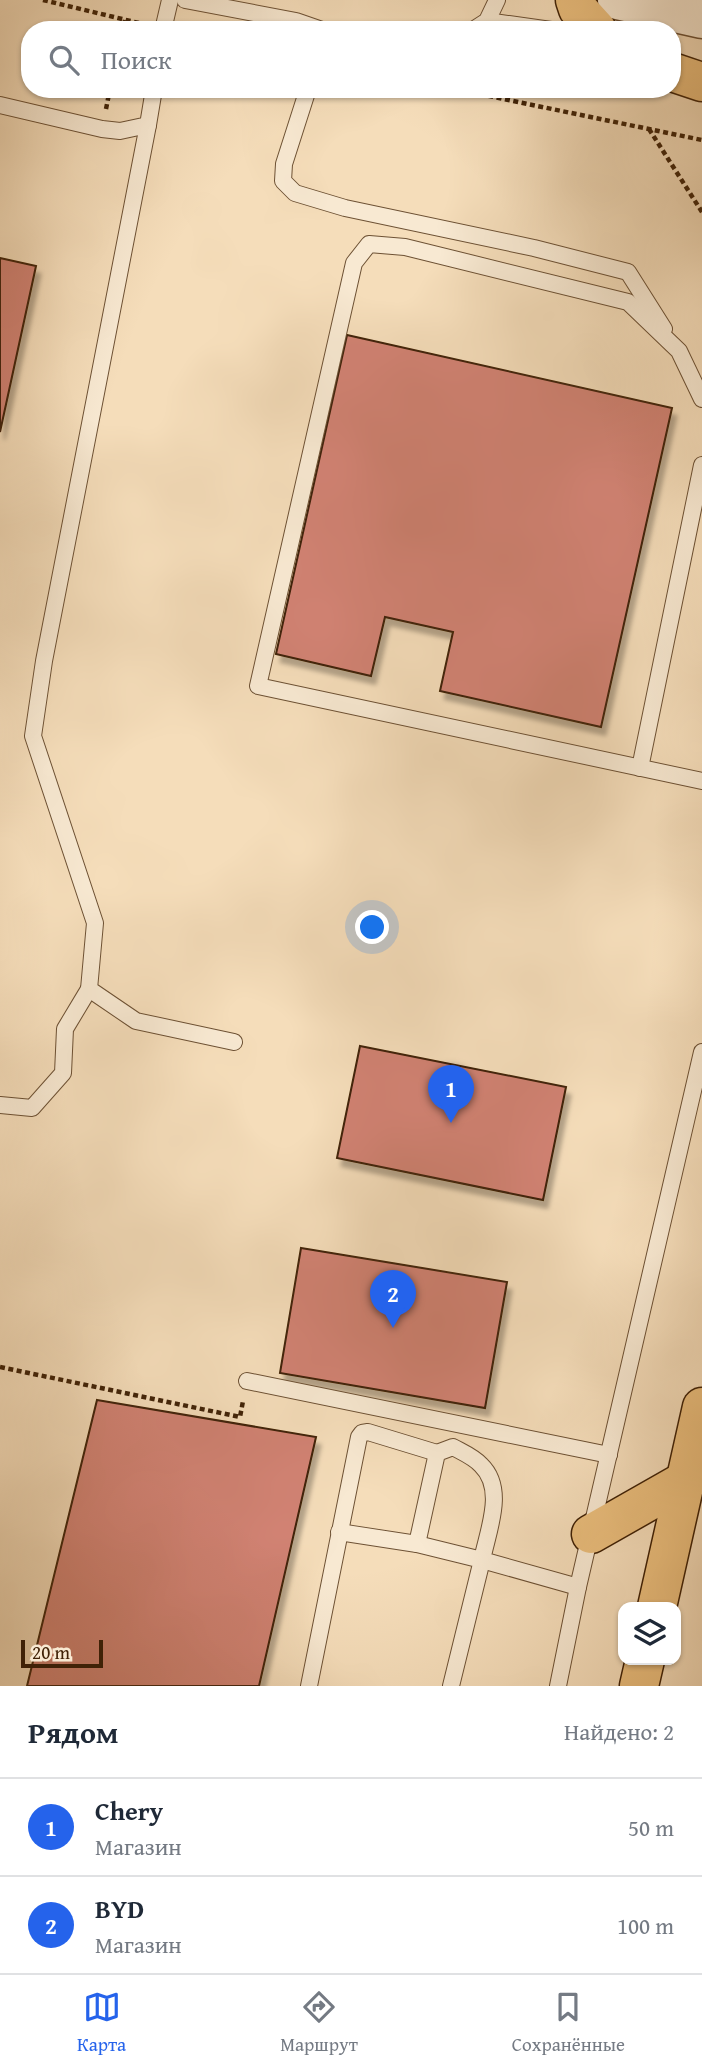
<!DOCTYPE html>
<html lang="ru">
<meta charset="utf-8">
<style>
:root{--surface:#fff;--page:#f6f6f7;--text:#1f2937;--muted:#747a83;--line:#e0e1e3;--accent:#2563eb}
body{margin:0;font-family:"Gentium Book Plus",serif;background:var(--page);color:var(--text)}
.controls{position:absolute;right:21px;bottom:21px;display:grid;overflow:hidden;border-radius:14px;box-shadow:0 2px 5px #0004}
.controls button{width:63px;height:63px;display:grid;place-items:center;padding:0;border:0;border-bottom:2px solid var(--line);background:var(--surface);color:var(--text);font:35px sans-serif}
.scale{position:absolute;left:21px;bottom:18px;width:82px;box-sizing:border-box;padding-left:7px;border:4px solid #402207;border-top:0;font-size:19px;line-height:24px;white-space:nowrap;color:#402207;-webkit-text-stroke:5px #f8e9d2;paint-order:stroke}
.you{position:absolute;left:373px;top:928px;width:24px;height:24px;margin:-18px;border:5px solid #fff;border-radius:50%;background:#1a73e8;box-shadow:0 0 0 10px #1a73e833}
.badge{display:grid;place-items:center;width:46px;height:46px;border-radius:50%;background:var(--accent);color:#fff;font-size:23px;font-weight:700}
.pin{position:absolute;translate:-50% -58px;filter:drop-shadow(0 2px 4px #0008)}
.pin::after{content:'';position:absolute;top:37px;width:24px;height:21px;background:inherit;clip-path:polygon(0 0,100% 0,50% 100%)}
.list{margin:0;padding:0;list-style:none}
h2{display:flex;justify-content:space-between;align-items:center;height:91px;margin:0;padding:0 28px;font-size:30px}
h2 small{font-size:23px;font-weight:400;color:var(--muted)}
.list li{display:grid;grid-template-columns:46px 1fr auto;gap:21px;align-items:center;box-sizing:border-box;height:98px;padding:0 28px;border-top:2px solid var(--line)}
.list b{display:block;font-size:26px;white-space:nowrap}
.list p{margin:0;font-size:23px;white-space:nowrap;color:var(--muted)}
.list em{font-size:23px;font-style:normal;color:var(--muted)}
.icon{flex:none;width:38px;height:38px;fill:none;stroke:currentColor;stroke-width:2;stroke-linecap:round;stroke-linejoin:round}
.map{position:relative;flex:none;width:702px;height:1686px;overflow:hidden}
.search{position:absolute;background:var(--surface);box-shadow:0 2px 5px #0004;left:21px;right:21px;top:21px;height:77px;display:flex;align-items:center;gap:18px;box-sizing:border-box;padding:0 24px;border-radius:28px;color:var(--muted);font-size:26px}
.sheet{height:287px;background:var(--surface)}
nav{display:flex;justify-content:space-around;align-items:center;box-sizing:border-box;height:98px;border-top:2px solid var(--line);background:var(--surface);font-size:19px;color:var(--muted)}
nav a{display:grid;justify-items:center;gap:4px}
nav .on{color:var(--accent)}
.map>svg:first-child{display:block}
.building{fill:#d18273;stroke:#402207;stroke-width:2;filter:url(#shadow)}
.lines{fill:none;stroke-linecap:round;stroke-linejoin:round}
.service-casing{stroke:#6d5134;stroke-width:18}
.tertiary-casing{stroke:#6d5134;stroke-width:41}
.primary-casing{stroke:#402207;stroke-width:41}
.path{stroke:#402207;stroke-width:4.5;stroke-dasharray:5 3.5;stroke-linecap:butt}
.service{stroke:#f8e9d2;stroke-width:16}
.tertiary{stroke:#f8e9d2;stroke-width:38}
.primary{stroke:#eabe7d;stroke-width:38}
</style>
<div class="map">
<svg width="702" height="1686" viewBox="0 0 702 1686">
<defs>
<filter id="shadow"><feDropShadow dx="4.5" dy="8" stdDeviation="2" flood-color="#0004"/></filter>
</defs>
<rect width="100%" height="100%" fill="#f5ddba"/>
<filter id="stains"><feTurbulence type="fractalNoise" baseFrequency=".00286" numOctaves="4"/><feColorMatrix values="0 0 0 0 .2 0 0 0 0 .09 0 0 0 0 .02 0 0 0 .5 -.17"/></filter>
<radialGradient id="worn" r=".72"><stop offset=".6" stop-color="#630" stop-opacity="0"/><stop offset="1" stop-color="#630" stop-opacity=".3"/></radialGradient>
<g class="building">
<polygon points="0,258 36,266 0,432"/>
<polygon points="347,335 672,408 601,727 440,691 453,632 385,617 371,676 276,654"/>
<polygon points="360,1046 566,1087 543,1200 337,1158"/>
<polygon points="301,1248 507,1282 485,1408 280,1373"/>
<polygon points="97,1400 316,1437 259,1686 27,1686"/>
</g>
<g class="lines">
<g class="service-casing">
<g id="service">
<polyline points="185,0 296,21 322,30"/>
<polyline points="487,21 551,30"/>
<polyline points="163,30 170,0"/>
<polyline points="473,30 487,21 497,0"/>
<polyline points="308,89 284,164 283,181 295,193 345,208 534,248 628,272 664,329"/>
<polyline points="0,105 102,129 120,131 148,125 154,89"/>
<polyline points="148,125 44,661 33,736 95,923 89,989 136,1021 234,1042"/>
<polyline points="702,399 679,351 628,302 405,247 369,244 354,263 258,686 702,781"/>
<polyline points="640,768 702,465"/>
<polyline points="0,1105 32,1108 63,1073 65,1029 89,989"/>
<polyline points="247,1381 609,1455"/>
<polyline points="339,1532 417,1544 482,1560 451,1686"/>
<path d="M417 1544 437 1453 453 1447C462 1452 474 1457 481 1465 506 1489 488 1530 482 1560L578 1587"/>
<polyline points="309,1686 359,1437 362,1433 368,1432 437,1453"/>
<polyline points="558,1686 578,1587 702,1052"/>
</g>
</g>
<g class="tertiary-casing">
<polyline id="tertiary" points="617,0 702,19"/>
</g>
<g class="primary-casing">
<g id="primary">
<polyline points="575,0 578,9 597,30"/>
<polyline points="672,72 702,82"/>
<polyline points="591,1534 686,1480"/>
<polyline points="657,1607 702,1407"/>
<polyline points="639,1686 645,1660"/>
</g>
</g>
<g class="path">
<polyline points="43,0 143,24"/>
<polyline points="123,30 125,20"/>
<polyline points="455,89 702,140"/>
<polyline points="106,109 110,89"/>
<polyline points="649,129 702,212"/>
<polyline points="0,1367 240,1417 243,1401"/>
</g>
<use href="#service" class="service"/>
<use href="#tertiary" class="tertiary"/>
<use href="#primary" class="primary"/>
</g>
<rect width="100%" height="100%" filter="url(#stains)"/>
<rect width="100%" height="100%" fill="url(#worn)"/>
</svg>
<div class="controls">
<button><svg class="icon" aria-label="layers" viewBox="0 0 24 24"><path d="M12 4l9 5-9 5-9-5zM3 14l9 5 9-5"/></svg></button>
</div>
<div class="scale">20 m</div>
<div class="you"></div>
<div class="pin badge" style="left:451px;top:1123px">1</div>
<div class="pin badge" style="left:393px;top:1328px">2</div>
<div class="search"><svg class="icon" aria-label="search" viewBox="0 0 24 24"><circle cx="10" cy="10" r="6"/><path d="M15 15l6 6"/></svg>Поиск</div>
</div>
<section class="sheet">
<h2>Рядом<small>Найдено: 2</small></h2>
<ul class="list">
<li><span class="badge">1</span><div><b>Chery</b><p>Магазин</p></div><em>50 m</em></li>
<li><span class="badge">2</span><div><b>BYD</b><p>Магазин</p></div><em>100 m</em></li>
</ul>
</section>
<nav>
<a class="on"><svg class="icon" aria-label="map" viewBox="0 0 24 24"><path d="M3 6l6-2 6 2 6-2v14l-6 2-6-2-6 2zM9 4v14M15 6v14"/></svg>Карта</a>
<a><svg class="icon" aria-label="directions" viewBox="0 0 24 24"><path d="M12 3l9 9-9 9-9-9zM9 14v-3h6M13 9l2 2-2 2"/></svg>Маршрут</a>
<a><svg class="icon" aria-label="saved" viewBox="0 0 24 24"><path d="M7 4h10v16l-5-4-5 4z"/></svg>Сохранённые</a>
</nav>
